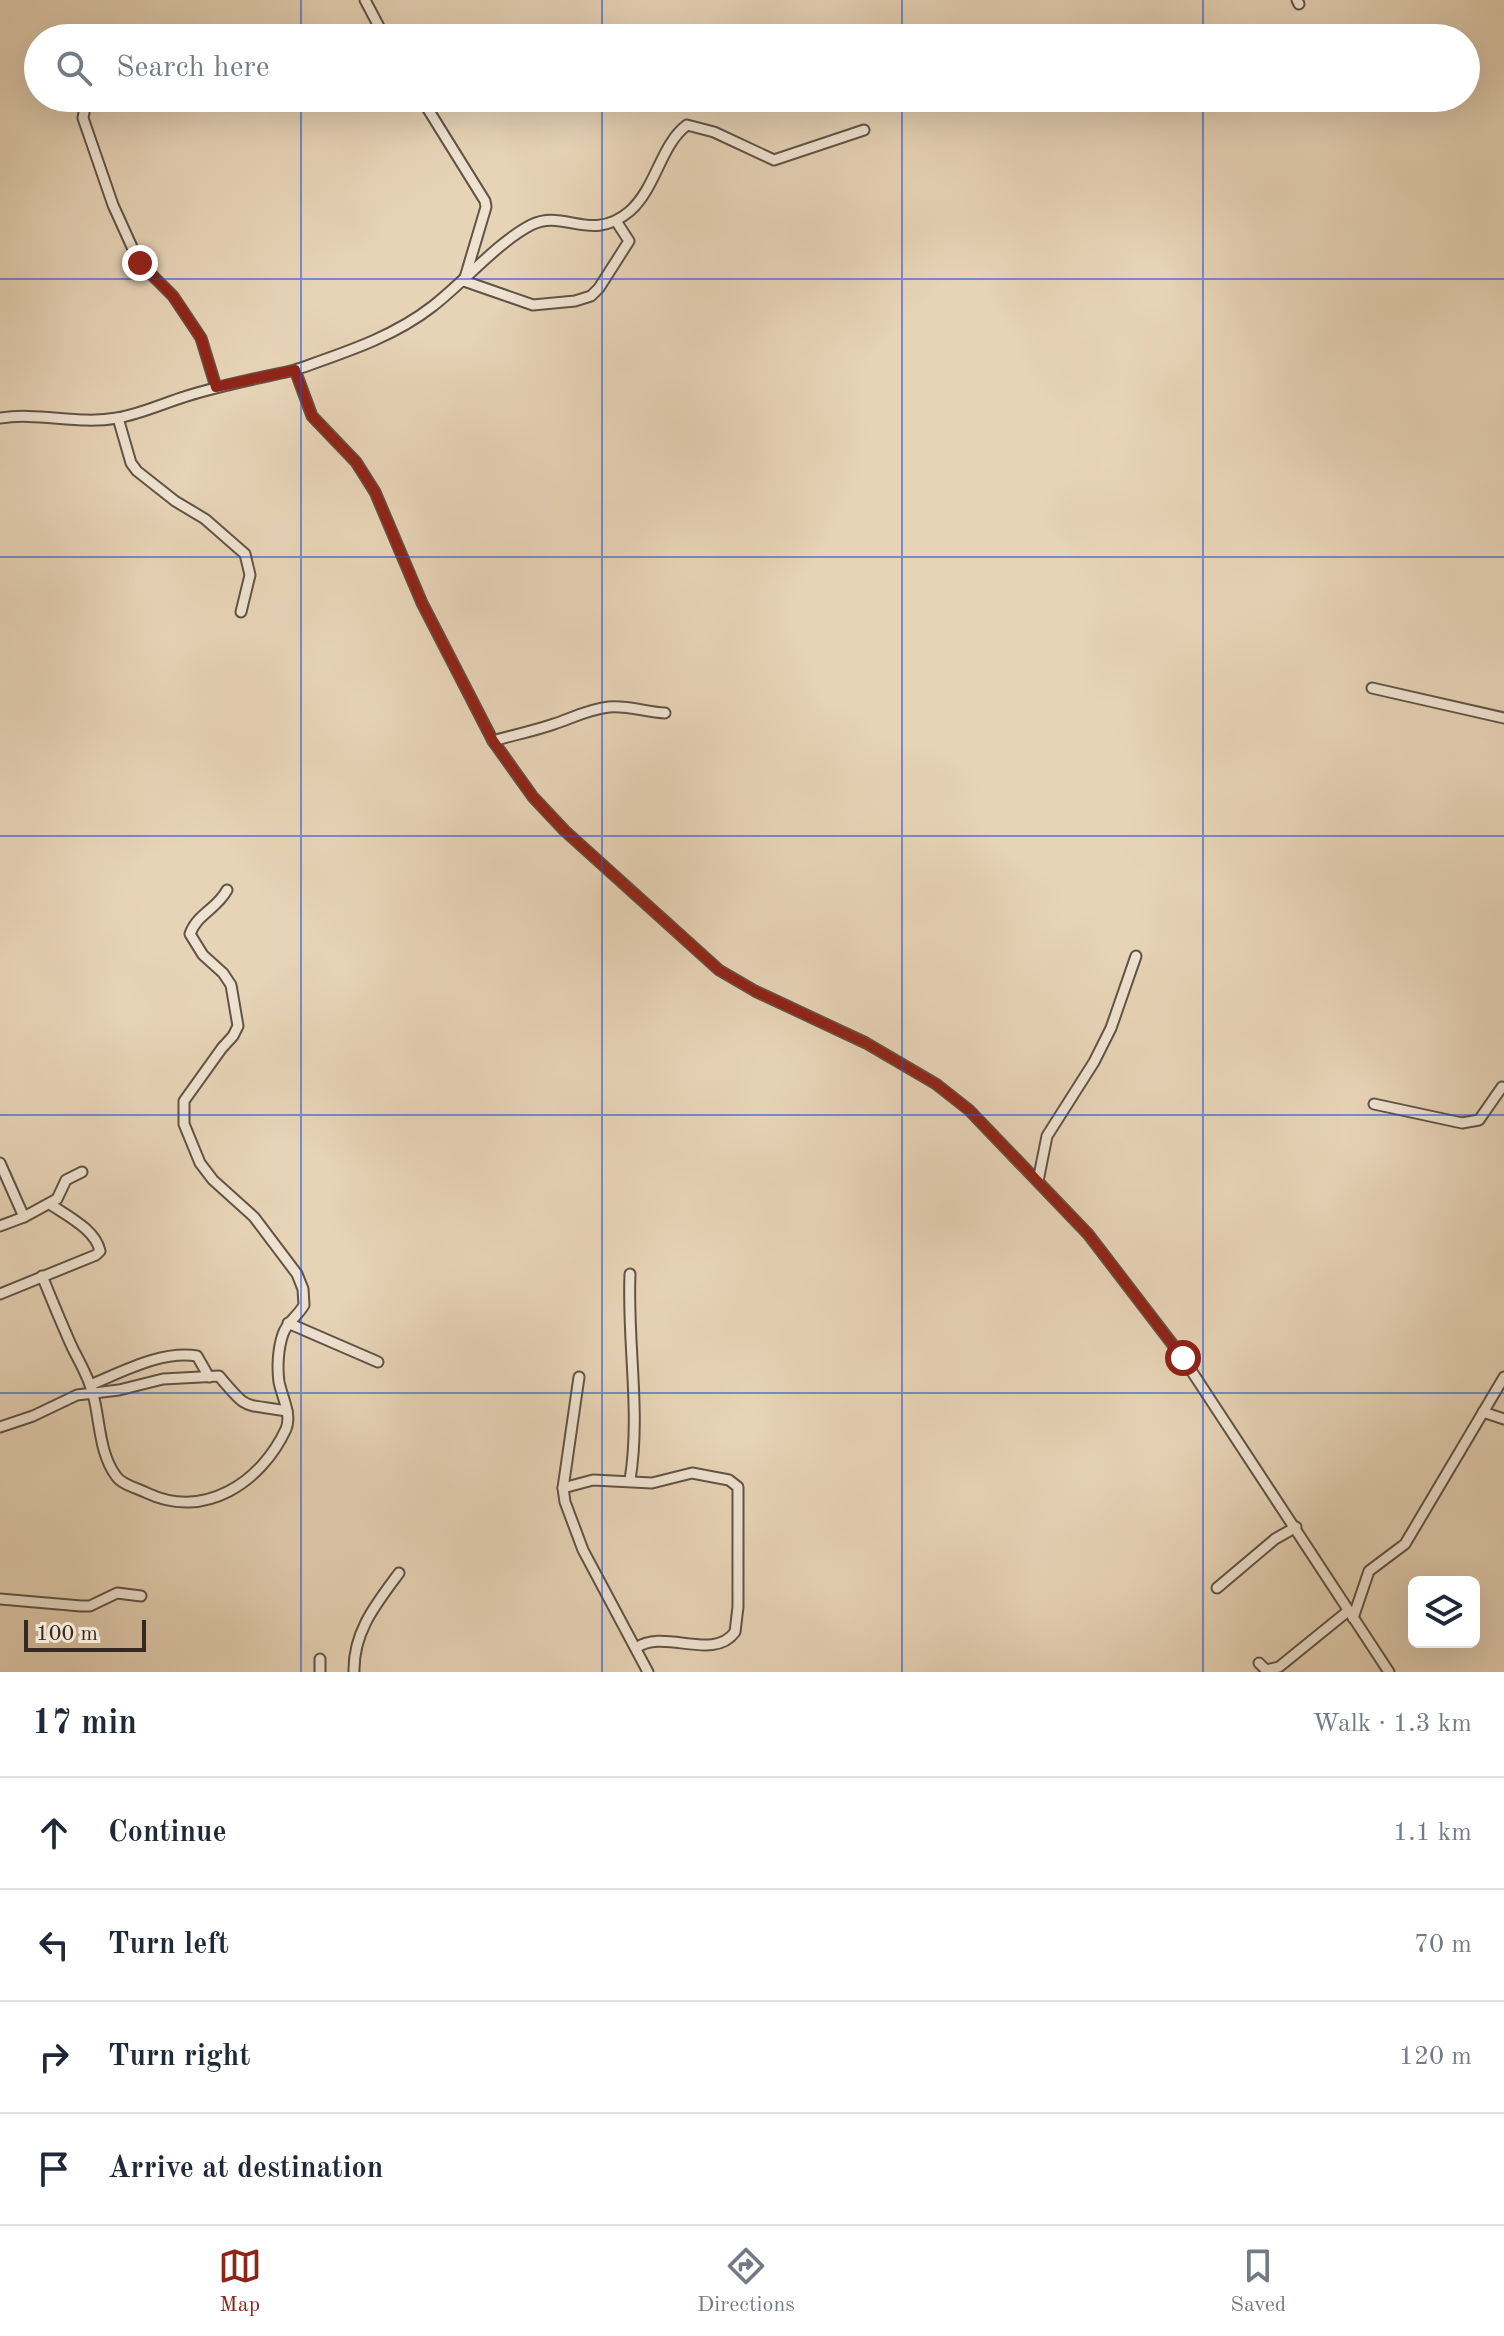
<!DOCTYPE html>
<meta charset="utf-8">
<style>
:root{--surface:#fff;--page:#f6f6f7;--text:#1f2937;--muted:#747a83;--line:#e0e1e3;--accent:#8f2418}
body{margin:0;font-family:"Old Standard TT",serif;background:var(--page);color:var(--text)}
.controls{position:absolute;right:24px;bottom:24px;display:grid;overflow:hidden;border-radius:12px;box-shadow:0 8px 32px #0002}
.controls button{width:72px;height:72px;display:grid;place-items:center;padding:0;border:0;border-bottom:2px solid var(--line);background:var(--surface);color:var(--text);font:40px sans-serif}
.scale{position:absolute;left:24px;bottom:20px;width:122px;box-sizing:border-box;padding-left:8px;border:4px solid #342920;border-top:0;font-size:22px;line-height:28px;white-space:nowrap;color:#342920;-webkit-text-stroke:6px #efe2d0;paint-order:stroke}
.stop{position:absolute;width:24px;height:24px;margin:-18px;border:6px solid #8f2418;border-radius:50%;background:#fff}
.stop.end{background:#8f2418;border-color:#fff;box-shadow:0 2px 8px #0008}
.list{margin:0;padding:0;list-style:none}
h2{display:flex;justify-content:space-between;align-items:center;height:104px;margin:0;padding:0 32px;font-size:34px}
h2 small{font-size:26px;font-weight:400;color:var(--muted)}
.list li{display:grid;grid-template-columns:52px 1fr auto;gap:24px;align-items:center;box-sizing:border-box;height:112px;padding:0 32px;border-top:2px solid var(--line)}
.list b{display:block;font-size:30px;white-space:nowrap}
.list em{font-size:26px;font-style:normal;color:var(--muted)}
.icon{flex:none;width:44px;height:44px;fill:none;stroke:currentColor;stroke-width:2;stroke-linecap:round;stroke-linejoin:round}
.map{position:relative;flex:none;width:1504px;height:1672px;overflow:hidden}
.search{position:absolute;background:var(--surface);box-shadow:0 8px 32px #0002;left:24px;right:24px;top:24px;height:88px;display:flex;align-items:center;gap:20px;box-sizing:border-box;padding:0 28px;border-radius:44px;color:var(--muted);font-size:30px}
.sheet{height:552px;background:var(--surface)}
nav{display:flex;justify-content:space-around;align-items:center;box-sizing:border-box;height:112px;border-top:2px solid var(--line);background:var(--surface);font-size:22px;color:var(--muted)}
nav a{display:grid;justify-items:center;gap:4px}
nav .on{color:var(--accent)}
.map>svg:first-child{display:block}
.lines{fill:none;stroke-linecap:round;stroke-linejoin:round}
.minor-casing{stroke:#615446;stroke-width:13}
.minor{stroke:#efe2d0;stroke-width:9}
.route{stroke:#8f2418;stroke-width:10}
.grid{fill:none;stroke:#1d4ed8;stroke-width:2;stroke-opacity:0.55}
</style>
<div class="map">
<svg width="1504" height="1672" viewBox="0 0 1504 1672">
<rect width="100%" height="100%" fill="#e7d3b6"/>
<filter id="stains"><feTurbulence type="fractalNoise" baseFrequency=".0025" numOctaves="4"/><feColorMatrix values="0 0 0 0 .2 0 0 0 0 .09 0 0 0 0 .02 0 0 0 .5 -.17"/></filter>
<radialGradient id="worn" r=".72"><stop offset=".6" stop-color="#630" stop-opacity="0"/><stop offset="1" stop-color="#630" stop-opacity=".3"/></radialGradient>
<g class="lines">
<g class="minor-casing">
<g id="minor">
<polyline points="365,0 385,38"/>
<polyline points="1297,0 1299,4"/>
<polyline points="421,98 485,201 486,207 464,281"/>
<polyline points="97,100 85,107 83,118 113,205 132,247 140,263 173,296 201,338 216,387"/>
<path d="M864 130 774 160 714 132 687 125C661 144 656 188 630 211 591 244 564 208 531 225 498 242 464 282 433 306 392 338 343 353 295 370L312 416 356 462 375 492 422 603 493 741 533 797 565 831 719 970 755 991 866 1043 936 1084 969 1110 1088 1234 1183 1358 1389 1672"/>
<polyline points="464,281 533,305 575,301 591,296 599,288 629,241 616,221"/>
<path d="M0 418C39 412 78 425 117 418 141 414 164 403 187 396 222 385 259 378 295 370"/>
<polyline points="118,418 131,463 137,471 175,501 205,519 245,554 250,575 241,612"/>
<polyline points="1372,688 1504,718"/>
<path d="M493 741C513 735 534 731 554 724 572 718 589 709 609 707 627 705 646 712 665 713"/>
<polyline points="1374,1104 1462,1123 1479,1120 1502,1087"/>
<polyline points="0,1163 24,1217"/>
<polyline points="1038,1181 1047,1136 1094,1062 1111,1028 1136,956"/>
<polyline points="0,1226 24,1217 57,1199 66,1180 82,1172"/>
<path d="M630 1274C627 1343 641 1412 630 1480"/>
<path d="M42 1276C52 1300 62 1325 73 1349 80 1363 89 1378 93 1394 100 1420 99 1453 116 1476 122 1485 137 1488 147 1493 204 1520 261 1483 286 1429 292 1415 282 1397 279 1382 277 1368 278 1348 283 1334 287 1322 298 1316 304 1305L303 1289 297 1274 254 1217 213 1180 200 1163 184 1124V1101L222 1048 233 1036 238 1026 231 985 223 973 203 955 190 934C197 914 217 909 227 890"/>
<path d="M0 1294 96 1255 100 1251C95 1229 67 1216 50 1204"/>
<polyline points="288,1323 378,1362"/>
<polyline points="579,1377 563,1488 565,1502 583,1550 648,1672"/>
<path d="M90 1385C122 1372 162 1350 197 1356L209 1377"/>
<polyline points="1483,1412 1504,1419"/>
<path d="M0 1427 33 1416 77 1395 119 1390 163 1379 219 1376C249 1412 242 1403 287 1411"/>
<path d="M563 1488 593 1480 652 1483 692 1473 729 1480 738 1487V1607L735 1632C713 1662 664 1628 636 1648"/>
<polyline points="1217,1588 1275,1539 1296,1527"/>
<polyline points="0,1599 81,1606 90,1606 117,1593 141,1596"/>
<polyline points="1353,1618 1369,1571 1405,1544 1504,1377"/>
<polyline points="1259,1663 1266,1670 1279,1667 1348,1611"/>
<polyline points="320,1672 320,1659"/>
<path d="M354 1672C353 1632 376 1604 399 1573"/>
</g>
</g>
<use href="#minor" class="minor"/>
</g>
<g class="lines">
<polyline class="route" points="140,263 173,296 201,338 216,387 295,370 312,416 356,462 375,492 422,603 493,741 533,797 565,831 719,970 755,991 866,1043 936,1084 969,1110 1088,1234 1183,1358"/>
</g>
<path class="grid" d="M301 0V38M602 0V38M902 0V38M1203 0V38M301 98V1672M602 98V1672M902 98V1672M1203 98V1672M0 279H1504M0 557H1504M0 836H1504M0 1115H1504M0 1393H1504"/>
<rect width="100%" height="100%" filter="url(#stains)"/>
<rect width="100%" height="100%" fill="url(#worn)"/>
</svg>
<div class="controls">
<button><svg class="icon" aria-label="layers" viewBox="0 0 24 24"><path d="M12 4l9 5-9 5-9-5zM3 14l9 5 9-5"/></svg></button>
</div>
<div class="scale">100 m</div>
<div class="stop" style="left:1183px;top:1358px"></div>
<div class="stop end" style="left:140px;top:263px"></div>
<div class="search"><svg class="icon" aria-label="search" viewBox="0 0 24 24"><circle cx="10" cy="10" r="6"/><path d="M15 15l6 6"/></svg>Search here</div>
</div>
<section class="sheet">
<h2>17 min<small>Walk · 1.3 km</small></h2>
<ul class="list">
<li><svg class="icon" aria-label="ahead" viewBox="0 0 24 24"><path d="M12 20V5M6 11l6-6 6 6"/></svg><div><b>Continue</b></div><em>1.1 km</em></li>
<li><svg class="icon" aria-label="left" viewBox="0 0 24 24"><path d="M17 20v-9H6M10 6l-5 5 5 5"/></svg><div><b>Turn left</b></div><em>70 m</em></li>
<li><svg class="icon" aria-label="right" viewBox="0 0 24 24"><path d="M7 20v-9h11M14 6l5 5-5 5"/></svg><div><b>Turn right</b></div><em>120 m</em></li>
<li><svg class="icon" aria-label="arrive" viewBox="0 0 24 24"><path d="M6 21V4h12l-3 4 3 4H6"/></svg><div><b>Arrive at destination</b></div></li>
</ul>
</section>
<nav>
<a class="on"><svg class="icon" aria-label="map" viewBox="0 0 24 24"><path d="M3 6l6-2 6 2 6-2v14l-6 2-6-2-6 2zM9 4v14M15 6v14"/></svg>Map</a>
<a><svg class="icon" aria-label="directions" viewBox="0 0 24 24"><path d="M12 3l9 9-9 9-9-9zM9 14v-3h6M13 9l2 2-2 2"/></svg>Directions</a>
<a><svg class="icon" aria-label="saved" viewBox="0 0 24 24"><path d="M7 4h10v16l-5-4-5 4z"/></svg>Saved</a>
</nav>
